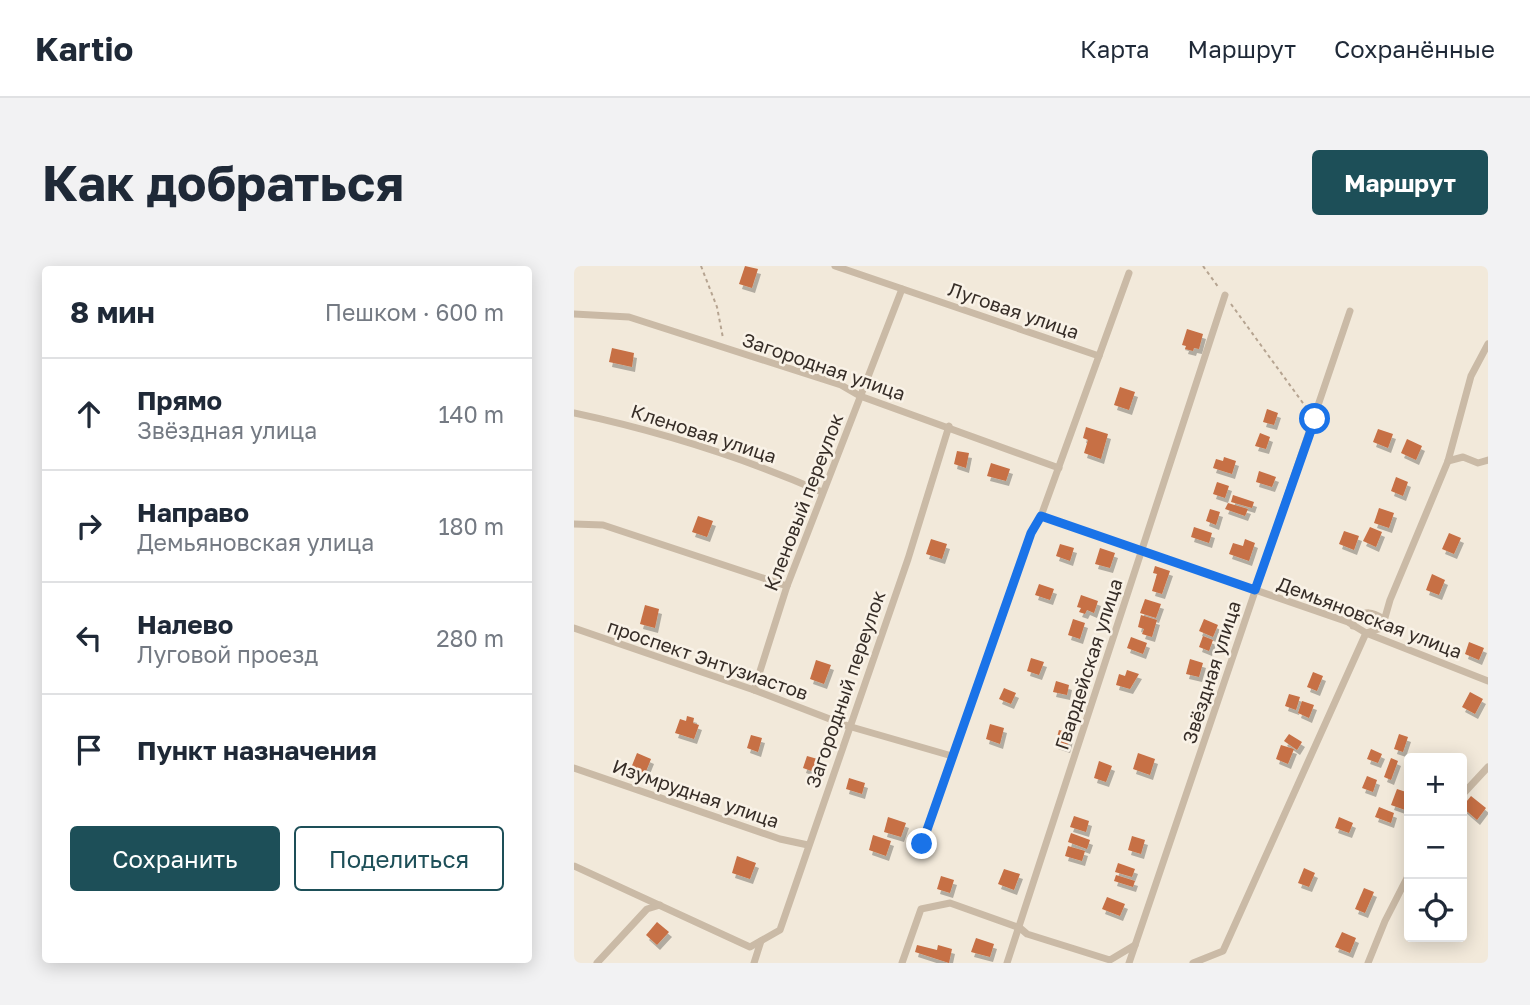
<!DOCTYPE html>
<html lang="ru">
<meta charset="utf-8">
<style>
:root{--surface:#fff;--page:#f2f2f3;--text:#1f2937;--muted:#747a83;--line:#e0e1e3;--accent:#1d4f58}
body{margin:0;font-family:"Golos Text",sans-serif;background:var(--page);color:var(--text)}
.controls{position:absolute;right:21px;bottom:21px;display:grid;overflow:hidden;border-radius:7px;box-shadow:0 4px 18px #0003}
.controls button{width:63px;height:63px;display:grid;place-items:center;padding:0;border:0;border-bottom:2px solid var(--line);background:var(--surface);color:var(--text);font:35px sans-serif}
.stop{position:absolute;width:21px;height:21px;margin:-16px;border:5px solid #1a73e8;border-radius:50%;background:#fff}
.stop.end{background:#1a73e8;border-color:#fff;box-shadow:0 2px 7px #0008}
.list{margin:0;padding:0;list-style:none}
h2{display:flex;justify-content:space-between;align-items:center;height:91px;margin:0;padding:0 28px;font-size:30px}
h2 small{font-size:23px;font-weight:400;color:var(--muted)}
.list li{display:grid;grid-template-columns:46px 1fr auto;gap:21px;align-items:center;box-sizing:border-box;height:112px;padding:0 28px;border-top:2px solid var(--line)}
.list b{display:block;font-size:26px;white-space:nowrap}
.list p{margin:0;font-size:23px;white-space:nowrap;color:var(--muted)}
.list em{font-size:23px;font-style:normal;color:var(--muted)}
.actions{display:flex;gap:14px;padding:21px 28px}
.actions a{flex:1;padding:16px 0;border:2px solid var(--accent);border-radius:7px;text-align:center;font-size:24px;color:var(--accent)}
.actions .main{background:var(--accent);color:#fff}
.icon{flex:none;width:38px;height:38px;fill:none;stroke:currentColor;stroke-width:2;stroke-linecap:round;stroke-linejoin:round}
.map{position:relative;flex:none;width:914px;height:697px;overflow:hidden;border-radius:7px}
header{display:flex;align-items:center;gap:42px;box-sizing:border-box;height:98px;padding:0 35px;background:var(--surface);border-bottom:2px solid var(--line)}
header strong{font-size:33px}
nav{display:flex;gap:38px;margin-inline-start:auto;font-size:24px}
.intro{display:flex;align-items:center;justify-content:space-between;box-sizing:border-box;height:168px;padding:0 42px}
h1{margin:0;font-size:49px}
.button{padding:18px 32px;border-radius:7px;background:var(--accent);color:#fff;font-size:24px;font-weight:700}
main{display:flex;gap:42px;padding:0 42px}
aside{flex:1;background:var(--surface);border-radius:7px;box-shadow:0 4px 18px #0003}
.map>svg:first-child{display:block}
.building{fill:#c76f44;filter:url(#shadow)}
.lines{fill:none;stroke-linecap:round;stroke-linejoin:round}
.path{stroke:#b6a491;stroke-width:2;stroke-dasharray:3.5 3.5;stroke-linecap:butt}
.street{stroke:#cabaa6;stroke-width:7}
.route{stroke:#1a73e8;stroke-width:9}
.labels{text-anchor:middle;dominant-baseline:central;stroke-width:5;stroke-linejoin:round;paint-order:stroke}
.street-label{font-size:19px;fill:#362d27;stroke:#f9f2e7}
</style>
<header>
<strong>Kartio</strong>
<nav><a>Карта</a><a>Маршрут</a><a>Сохранённые</a></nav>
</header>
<div class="intro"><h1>Как добраться</h1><a class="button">Маршрут</a></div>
<main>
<aside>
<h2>8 мин<small>Пешком · 600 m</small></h2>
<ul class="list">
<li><svg class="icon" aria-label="ahead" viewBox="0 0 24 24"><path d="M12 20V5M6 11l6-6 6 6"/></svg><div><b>Прямо</b><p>Звёздная улица</p></div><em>140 m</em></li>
<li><svg class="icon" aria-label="right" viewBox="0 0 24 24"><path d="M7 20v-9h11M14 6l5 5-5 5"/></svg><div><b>Направо</b><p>Демьяновская улица</p></div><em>180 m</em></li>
<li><svg class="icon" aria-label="left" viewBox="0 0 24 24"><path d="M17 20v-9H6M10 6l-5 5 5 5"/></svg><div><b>Налево</b><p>Луговой проезд</p></div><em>280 m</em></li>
<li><svg class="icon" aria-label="arrive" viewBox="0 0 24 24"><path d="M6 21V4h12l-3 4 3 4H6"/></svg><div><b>Пункт назначения</b></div></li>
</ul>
<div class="actions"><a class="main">Сохранить</a><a>Поделиться</a></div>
</aside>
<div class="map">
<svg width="914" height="697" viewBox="0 0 914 697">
<defs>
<filter id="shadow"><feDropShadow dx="3" dy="5" stdDeviation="0" flood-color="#0004"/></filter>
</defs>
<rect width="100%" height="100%" fill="#f2e9da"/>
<g class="building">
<polygon points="171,0 184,3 178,22 165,18"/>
<polygon points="613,63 629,68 625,83 620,82 619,85 611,83 612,80 608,79"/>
<polygon points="38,82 60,87 58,101 35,96"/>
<polygon points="546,121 561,126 555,144 540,139"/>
<polygon points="693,143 704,147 700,159 689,156"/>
<polygon points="512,161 534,168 527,193 510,187 514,174 509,172"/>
<polygon points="804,163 819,168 814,182 799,176"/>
<polygon points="686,167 696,171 692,183 681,180"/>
<polygon points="833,173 848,180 842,194 827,187"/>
<polygon points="383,185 395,187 392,202 380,198"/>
<polygon points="650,191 662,195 658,208 639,202 642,193 649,195"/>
<polygon points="417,197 436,203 432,215 413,210"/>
<polygon points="685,205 702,211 698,221 682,216"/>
<polygon points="822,211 834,216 829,230 817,225"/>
<polygon points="643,216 655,220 651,232 639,228"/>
<polygon points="659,229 680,236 678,242 657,236"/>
<polygon points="654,237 674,243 671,250 651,243"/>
<polygon points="805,242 820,247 815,262 800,257"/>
<polygon points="636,243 646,246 642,259 632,255"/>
<polygon points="124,250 139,255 133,271 118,266"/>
<polygon points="620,261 638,267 635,277 617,271"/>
<polygon points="796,261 808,266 802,281 789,275"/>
<polygon points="770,265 785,270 780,284 765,278"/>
<polygon points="875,267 887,272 880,288 868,283"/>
<polygon points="357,273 373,278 368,293 352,288"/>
<polygon points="671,273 681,277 675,295 655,288 659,277 669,280"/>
<polygon points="486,278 500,282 496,295 482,290"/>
<polygon points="526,282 541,287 536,302 521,298"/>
<polygon points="581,300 596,305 588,328 578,325 583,308 579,307"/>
<polygon points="858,308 871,314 865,329 852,324"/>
<polygon points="465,318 480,323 476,334 461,329"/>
<polygon points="507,329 524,335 520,347 513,344 511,348 505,346 507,342 503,341"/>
<polygon points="571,333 587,338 582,352 566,347"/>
<polygon points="71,339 85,343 81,362 66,358"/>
<polygon points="567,349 583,354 578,371 568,368 570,363 564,361"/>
<polygon points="499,353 511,357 506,373 494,369"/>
<polygon points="630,353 644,359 639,371 625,365"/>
<polygon points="629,370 639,374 635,385 625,381"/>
<polygon points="557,371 573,377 569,388 553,382"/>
<polygon points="895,376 910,382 905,394 891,388"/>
<polygon points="457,392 470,396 465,409 453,405"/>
<polygon points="616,393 629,397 625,411 612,408"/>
<polygon points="242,394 257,399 250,418 236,413"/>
<polygon points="553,404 565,408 556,423 542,419 545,408 551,410"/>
<polygon points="739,406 749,410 743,425 733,421"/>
<polygon points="482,415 495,419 493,429 479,426"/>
<polygon points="430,422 442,427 437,438 425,433"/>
<polygon points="896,426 909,433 901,448 888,441"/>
<polygon points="715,428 726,431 722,444 711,440"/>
<polygon points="728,435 740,439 735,452 724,447"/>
<polygon points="113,450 120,452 119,457 125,459 120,473 101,467 106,453 112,455"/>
<polygon points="416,458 430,462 426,478 412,473"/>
<polygon points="485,464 497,467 493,482 481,478"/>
<polygon points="715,468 728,476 723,484 710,475"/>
<polygon points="825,468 834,471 829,486 820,483"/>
<polygon points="177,469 188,472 184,486 173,482"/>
<polygon points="707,479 720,483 714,498 702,493"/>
<polygon points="797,483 808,488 804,497 793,493"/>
<polygon points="63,487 77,493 71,508 57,502"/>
<polygon points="564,487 581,493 576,509 559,503"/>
<polygon points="233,490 247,494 243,507 229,502"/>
<polygon points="817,492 824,495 817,514 810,511"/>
<polygon points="525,495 538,500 532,516 520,512"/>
<polygon points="793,510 803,514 799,526 788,522"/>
<polygon points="275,512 291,517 288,528 272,523"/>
<polygon points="823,523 835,527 834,545 817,539"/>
<polygon points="897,530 912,542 903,554 888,541"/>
<polygon points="805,541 820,547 817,557 801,551"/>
<polygon points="500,550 515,555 512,566 496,561"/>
<polygon points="314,551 332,557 327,571 310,566"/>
<polygon points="765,551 779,557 775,567 761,562"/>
<polygon points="497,567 516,574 513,583 494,576"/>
<polygon points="299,569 317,575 312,590 295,584"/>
<polygon points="558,570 571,574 567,588 554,584"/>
<polygon points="494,580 511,585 508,595 491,590"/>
<polygon points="163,590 182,597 176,613 158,607"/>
<polygon points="544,597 561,603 558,611 541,606"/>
<polygon points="730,602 741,607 735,621 724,617"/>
<polygon points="430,603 446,608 440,624 424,618"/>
<polygon points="542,609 561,615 559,621 540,615"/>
<polygon points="367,610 380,614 376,627 363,623"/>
<polygon points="790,622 800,626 791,647 781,643"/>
<polygon points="533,631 551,638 546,650 528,643"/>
<polygon points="83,656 95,666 83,679 72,669"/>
<polygon points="768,666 782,672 776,687 761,681"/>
<polygon points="402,672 420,678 416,691 397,686"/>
<polygon points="343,679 363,684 364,679 378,683 375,697 341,686"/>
</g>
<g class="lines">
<g class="path">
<polyline points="127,0 143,41 149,72"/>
<polyline points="629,0 645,22"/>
<polyline points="657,38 734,144"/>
</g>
<g class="street">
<polyline points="261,0 525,90"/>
<polyline points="0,48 55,51 267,119 286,130 485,202"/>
<path d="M0 147C84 165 170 192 248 226"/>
<polyline points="874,195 889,191 904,197 914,194"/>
<polyline points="467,250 774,356 792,367 914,415"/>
<polyline points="0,258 29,259 213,320"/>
<path d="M779 360V352C793 345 797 345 810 353"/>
<polyline points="0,362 180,424 274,460 378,490"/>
<polyline points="180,424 213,320 328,23"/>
<polyline points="0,502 206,573 234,579"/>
<polyline points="888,529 914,501"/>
<polyline points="348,578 457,267 467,250 555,7"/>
<polyline points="0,600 176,681 206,664 334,293 375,160"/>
<polyline points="23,697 73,643 86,639"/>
<polyline points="180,697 187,675"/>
<polyline points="328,697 347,643 376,637 446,662 453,668 536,694 561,679"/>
<polyline points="433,697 651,29"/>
<polyline points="555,697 776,45"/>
<polyline points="619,697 649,685 792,367 808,362 816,334 874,195 897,110 914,78"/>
<polyline points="794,697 811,655 835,608"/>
</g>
</g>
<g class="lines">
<polyline class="route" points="348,578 457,267 467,250 681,324 741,153"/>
</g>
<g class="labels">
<g class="street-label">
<text transform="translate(440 44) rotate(19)">Луговая улица</text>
<text transform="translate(250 100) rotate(19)">Загородная улица</text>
<text transform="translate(130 167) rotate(18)">Кленовая улица</text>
<text transform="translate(229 236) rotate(-69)">Кленовый переулок</text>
<text transform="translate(796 351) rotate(21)">Демьяновская улица</text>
<text transform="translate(134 393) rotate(19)">проспект Энтузиастов</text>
<text transform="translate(514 398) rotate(-72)">Гвардейская улица</text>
<text transform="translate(637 406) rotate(-72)">Звёздная улица</text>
<text transform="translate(271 423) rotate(-71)">Загородный переулок</text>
<text transform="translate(122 527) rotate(19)">Изумрудная улица</text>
</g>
</g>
</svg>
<div class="controls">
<button>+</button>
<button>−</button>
<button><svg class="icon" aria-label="locate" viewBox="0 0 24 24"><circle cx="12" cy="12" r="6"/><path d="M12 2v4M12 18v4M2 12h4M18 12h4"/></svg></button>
</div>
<div class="stop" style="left:741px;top:153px"></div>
<div class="stop end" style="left:348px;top:578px"></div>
</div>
</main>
